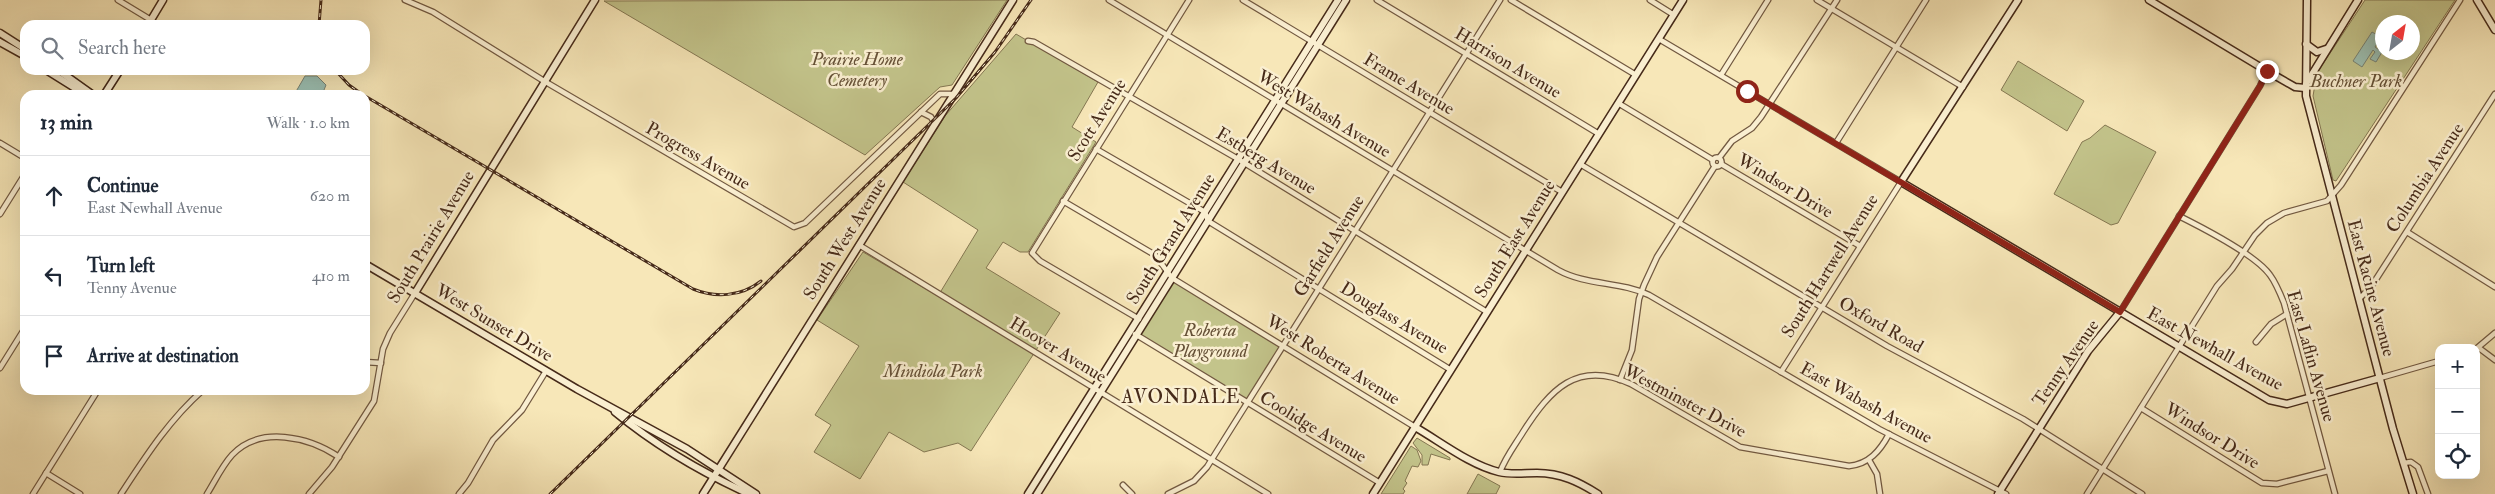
<!DOCTYPE html>
<meta charset="utf-8">
<style>
:root{--surface:#fff;--page:#f2f2f3;--text:#1f2937;--muted:#747a83;--line:#e0e1e3}
body{margin:0;font-family:"IM FELL Double Pica",serif;background:var(--page);color:var(--text)}
.controls{position:absolute;right:15px;bottom:15px;display:grid;overflow:hidden;border-radius:10px;box-shadow:0 5px 20px #0002}
.controls button{width:45px;height:45px;display:grid;place-items:center;padding:0;border:0;border-bottom:1px solid var(--line);background:var(--surface);color:var(--text);font:25px sans-serif}
.compass{position:absolute;left:2375px;top:15px;width:45px;height:45px;border-radius:50%;background:var(--surface);box-shadow:0 5px 20px #0002;rotate:31deg}
.stop{position:absolute;width:15px;height:15px;margin:-11px;border:4px solid #8f2418;border-radius:50%;background:#fff}
.stop.end{background:#8f2418;border-color:#fff;box-shadow:0 1px 5px #0008}
.list{margin:0;padding:0;list-style:none}
h2{display:flex;justify-content:space-between;align-items:center;height:65px;margin:0;padding:0 20px;font-size:21px}
h2 small{font-size:16px;font-weight:400;color:var(--muted)}
.list li{display:grid;grid-template-columns:32px 1fr auto;gap:15px;align-items:center;box-sizing:border-box;height:80px;padding:0 20px;border-top:1px solid var(--line)}
.list b{display:block;font-size:19px;white-space:nowrap}
.list p{margin:0;font-size:16px;white-space:nowrap;color:var(--muted)}
.list em{font-size:16px;font-style:normal;color:var(--muted)}
.icon{flex:none;width:28px;height:28px;fill:none;stroke:currentColor;stroke-width:2;stroke-linecap:round;stroke-linejoin:round}
.map{position:relative;flex:none;width:2495px;height:494px;overflow:hidden}
.search{position:absolute;background:var(--surface);box-shadow:0 5px 20px #0002;left:20px;top:20px;width:350px;height:55px;display:flex;align-items:center;gap:12px;box-sizing:border-box;padding:0 18px;border-radius:15px;color:var(--muted);font-size:19px}
.panel{position:absolute;background:var(--surface);box-shadow:0 5px 20px #0002;left:20px;top:90px;width:350px;height:305px;border-radius:15px}
.map>svg:first-child{display:block}
.green{fill:#c3c48b;stroke:#847752;fill-rule:evenodd}
.water{fill:#9dbfb1;stroke:#7a8374}
.lines{fill:none;stroke-linecap:round;stroke-linejoin:round}
.street-casing{stroke:#725941;stroke-width:7}
.secondary-casing{stroke:#462a19;stroke-width:9}
.street{stroke:#faefd1;stroke-width:4.5}
.secondary{stroke:#faefd1;stroke-width:6}
.rail-casing{stroke:#462a19;stroke-width:3}
.rail{stroke:#faefd1;stroke-width:1;stroke-dasharray:4;stroke-linecap:butt}
.route{stroke:#8f2418;stroke-width:6}
.labels{text-anchor:middle;dominant-baseline:central;stroke-width:5;stroke-linejoin:round;paint-order:stroke}
.park-label{font-size:18px;font-style:italic;fill:#655036;stroke:#faefd1}
.street-label{font-size:18px;fill:#462a19;stroke:#faefd1}
.neighbourhood-label{font-size:19px;letter-spacing:1px;fill:#462a19;stroke:#faefd1}
</style>
<div class="map">
<svg width="2495" height="494" viewBox="0 0 2495 494">
<rect width="100%" height="100%" fill="#f7e7b8"/>
<filter id="stains"><feTurbulence type="fractalNoise" baseFrequency=".004" numOctaves="4"/><feColorMatrix values="0 0 0 0 .2 0 0 0 0 .09 0 0 0 0 .02 0 0 0 .5 -.17"/></filter>
<radialGradient id="worn" r=".72"><stop offset=".6" stop-color="#630" stop-opacity="0"/><stop offset="1" stop-color="#630" stop-opacity=".3"/></radialGradient>
<g class="green">
<polygon points="1007,0 952,85 940,87 865,155 604,1"/>
<path d="M2365 0H2455L2336 181 2333 180 2313 96 2317 73ZM2382 22H2412V52H2382Z"/>
<polygon points="1016,34 1098,82 1072,127 1096,142 1028,252 1020,252 1003,242 986,268 1060,313 971,451 958,443 924,452 889,432 860,479 814,452 831,425 815,415 859,346 817,320 863,252 938,296 978,230 903,182 945,116"/>
<polygon points="2018,61 2084,101 2067,131 2001,90"/>
<polygon points="2105,125 2156,152 2118,223 2111,225 2054,194 2082,142 2090,138"/>
<polygon points="1172,278 1283,345 1247,402 1136,335"/>
<polygon points="1417,438 1450,458 1450,460 1431,454 1428,465 1422,465 1422,455 1413,443"/>
<polygon points="1411,446 1417,450 1421,461 1418,467 1412,466 1405,481 1407,483 1403,489 1405,491 1403,494 1381,494"/>
<polygon points="1478,474 1500,486 1496,494 1467,494"/>
</g>
<g class="water">
<polygon points="2372,32 2381,37 2375,47 2382,52 2376,62 2370,59 2375,52 2373,50 2362,67 2353,61"/>
<polygon points="305,76 317,76 326,85 322,95 294,95"/>
</g>
<g class="lines">
<g class="street-casing">
<g id="street">
<polyline points="118,0 151,20"/>
<polyline points="405,0 433,12 544,81 794,227 805,223 940,94 954,94"/>
<path d="M1109 0 1558 270C1587 286 1620 281 1649 295L1879 429 2006 494"/>
<polyline points="1243,0 1562,192"/>
<polyline points="1377,0 1599,134"/>
<polyline points="1511,0 1636,75"/>
<polyline points="1650,0 1674,15"/>
<polyline points="1817,0 1963,87"/>
<polyline points="1659,39 1901,182 1781,372"/>
<polyline points="1028,41 1034,42 1238,159 1487,312"/>
<polyline points="1721,75 1768,0"/>
<polyline points="1618,103 1713,160"/>
<polyline points="921,112 931,117 935,124"/>
<polyline points="0,143 25,158"/>
<polyline points="1836,143 1926,0"/>
<polyline points="1096,149 1205,212 1208,221 1451,370"/>
<circle cx="1717" cy="162" r="4.5"/>
<polyline points="1719,158 1732,141 1752,128 1761,117 1837,0"/>
<polyline points="1580,164 1887,346 2023,419 2142,494"/>
<polyline points="1721,164 1860,246"/>
<polyline points="1063,201 1155,255 1172,278 1415,427"/>
<polyline points="0,214 25,174"/>
<path d="M2179 216C2203 228 2256 255 2270 275 2276 283 2280 293 2284 303L2335 494"/>
<polyline points="2407,232 2495,287"/>
<polyline points="859,245 1268,494"/>
<polyline points="2359,299 2371,287 2495,94"/>
<polyline points="2120,312 2260,86 2267,71"/>
<polyline points="1139,319 1040,261 1032,253 1189,0"/>
<polyline points="1135,334 1380,483"/>
<polyline points="2256,342 2271,324 2287,314"/>
<polyline points="2479,348 2495,360"/>
<polyline points="2476,349 2495,333"/>
<polyline points="365,362 381,363"/>
<polyline points="0,368 25,328"/>
<polyline points="2380,378 2439,361"/>
<polyline points="1620,380 1632,350 1639,299 1644,285 1657,257 1715,166"/>
<polyline points="2141,408 2262,483 2277,484 2328,471"/>
<polyline points="1869,460 1877,474 1880,494"/>
<polyline points="2403,463 2411,462 2418,467 2428,494"/>
<path d="M1500 472C1505 458 1515 445 1523 432 1550 390 1577 359 1631 384L1740 447 1849 466C1869 464 1880 451 1889 434"/>
<polyline points="46,473 80,494"/>
<polyline points="1123,485 1132,494"/>
<polyline points="33,494 98,390"/>
<path d="M121 494C146 456 169 420 203 390"/>
<path d="M207 494C215 481 222 466 232 455 260 425 309 437 339 457"/>
<polyline points="309,494 332,467 374,401 383,349 390,333 415,293"/>
<polyline points="459,494 468,483 493,440 522,410 546,371"/>
<polyline points="1168,494 1194,481 1207,467 1500,0"/>
<polyline points="2087,494 2217,286 2232,269 2255,235 2267,223 2284,213 2327,201 2341,185 2460,0"/>
</g>
</g>
<g class="secondary-casing">
<g id="secondary">
<polyline points="2018,0 1901,182 2269,400 2287,404 2380,378"/>
<polyline points="2149,0 2267,71 2295,87 2305,88"/>
<polyline points="2307,0 2306,96 2393,429 2413,494"/>
<polyline points="2477,0 2495,30"/>
<polyline points="148,25 163,0"/>
<polyline points="0,33 25,49"/>
<polyline points="0,42 25,56"/>
<polyline points="2306,44 2317,52 2326,49"/>
<polyline points="46,70 86,95"/>
<polyline points="58,70 93,95"/>
<polyline points="2306,84 2358,0"/>
<polyline points="104,95 120,70"/>
<polyline points="365,264 577,389 687,449 756,494"/>
<polyline points="415,293 595,0"/>
<path d="M615 412C655 445 703 473 749 494"/>
<path d="M1415 427C1441 442 1470 465 1499 472 1512 475 1524 473 1537 473 1561 473 1579 482 1598 494"/>
<polyline points="703,494 1013,0"/>
<polyline points="1028,494 1338,0"/>
<polyline points="1037,494 1346,0"/>
<polyline points="1373,494 1683,0"/>
<polyline points="1998,494 2088,351 2120,312"/>
</g>
</g>
<use href="#street" class="street"/>
<use href="#secondary" class="secondary"/>
<g class="rail-casing">
<g id="rail">
<polyline points="319,25 321,0"/>
<polyline points="335,70 349,85 363,95"/>
<path d="M365 96 693 289C715 298 741 297 761 281"/>
<polyline points="550,494 956,98 995,52 1031,0"/>
</g>
</g>
<use href="#rail" class="rail"/>
</g>
<g class="lines">
<polyline class="route" points="1747,91 2120,312 2260,86 2267,71"/>
</g>
<g class="labels">
<g class="park-label">
<text x="857" y="59">Prairie Home<tspan x="857" dy="21">Cemetery</tspan></text>
<text x="2356" y="81">Buchner Park</text>
<text x="1210" y="330">Roberta<tspan x="1210" dy="21">Playground</tspan></text>
<text x="933" y="371">Mindiola Park</text>
</g>
<g class="street-label">
<text transform="translate(1508 63) rotate(31)">Harrison Avenue</text>
<text transform="translate(1409 84) rotate(31)">Frame Avenue</text>
<text transform="translate(1324 114) rotate(31)">West Wabash Avenue</text>
<text transform="translate(1097 120) rotate(-58)">Scott Avenue</text>
<text transform="translate(698 156) rotate(30)">Progress Avenue</text>
<text transform="translate(1266 161) rotate(31)">Estberg Avenue</text>
<text transform="translate(2425 178) rotate(-57)">Columbia Avenue</text>
<text transform="translate(1785 186) rotate(31)">Windsor Drive</text>
<text transform="translate(431 237) rotate(-59)">South Prairie Avenue</text>
<text transform="translate(845 239) rotate(-58)">South West Avenue</text>
<text transform="translate(1171 239) rotate(-58)">South Grand Avenue</text>
<text transform="translate(1515 239) rotate(-58)">South East Avenue</text>
<text transform="translate(1329 246) rotate(-58)">Garfield Avenue</text>
<text transform="translate(1830 266) rotate(-58)">South Hartwell Avenue</text>
<text transform="translate(2371 288) rotate(75)">East Racine Avenue</text>
<text transform="translate(1394 318) rotate(31)">Douglass Avenue</text>
<text transform="translate(494 323) rotate(31)">West Sunset Drive</text>
<text transform="translate(1881 325) rotate(30)">Oxford Road</text>
<text transform="translate(2215 349) rotate(29)">East Newhall Avenue</text>
<text transform="translate(1058 350) rotate(31)">Hoover Avenue</text>
<text transform="translate(2311 356) rotate(74)">East Laflin Avenue</text>
<text transform="translate(1333 360) rotate(32)">West Roberta Avenue</text>
<text transform="translate(2066 363) rotate(-55)">Tenny Avenue</text>
<text transform="translate(1685 401) rotate(28)">Westminster Drive</text>
<text transform="translate(1866 403) rotate(29)">East Wabash Avenue</text>
<text transform="translate(1313 427) rotate(31)">Coolidge Avenue</text>
<text transform="translate(2212 436) rotate(32)">Windsor Drive</text>
</g>
<g class="neighbourhood-label">
<text x="1181" y="397">AVONDALE</text>
</g>
</g>
<rect width="100%" height="100%" filter="url(#stains)"/>
<rect width="100%" height="100%" fill="url(#worn)"/>
</svg>
<div class="controls">
<button>+</button>
<button>−</button>
<button><svg class="icon" aria-label="locate" viewBox="0 0 24 24"><circle cx="12" cy="12" r="6"/><path d="M12 2v4M12 18v4M2 12h4M18 12h4"/></svg></button>
</div>
<svg class="compass" viewBox="-18 -18 36 36"><path d="M0-13l5 13h-10z" fill="#e53935"/><path d="M0 13l5-13h-10z" fill="#747a83"/></svg>
<div class="stop" style="left:1747px;top:91px"></div>
<div class="stop end" style="left:2267px;top:71px"></div>
<div class="search"><svg class="icon" aria-label="search" viewBox="0 0 24 24"><circle cx="10" cy="10" r="6"/><path d="M15 15l6 6"/></svg>Search here</div>
<section class="panel">
<h2>13 min<small>Walk · 1.0 km</small></h2>
<ul class="list">
<li><svg class="icon" aria-label="ahead" viewBox="0 0 24 24"><path d="M12 20V5M6 11l6-6 6 6"/></svg><div><b>Continue</b><p>East Newhall Avenue</p></div><em>620 m</em></li>
<li><svg class="icon" aria-label="left" viewBox="0 0 24 24"><path d="M17 20v-9H6M10 6l-5 5 5 5"/></svg><div><b>Turn left</b><p>Tenny Avenue</p></div><em>410 m</em></li>
<li><svg class="icon" aria-label="arrive" viewBox="0 0 24 24"><path d="M6 21V4h12l-3 4 3 4H6"/></svg><div><b>Arrive at destination</b></div></li>
</ul>
</section>
</div>
